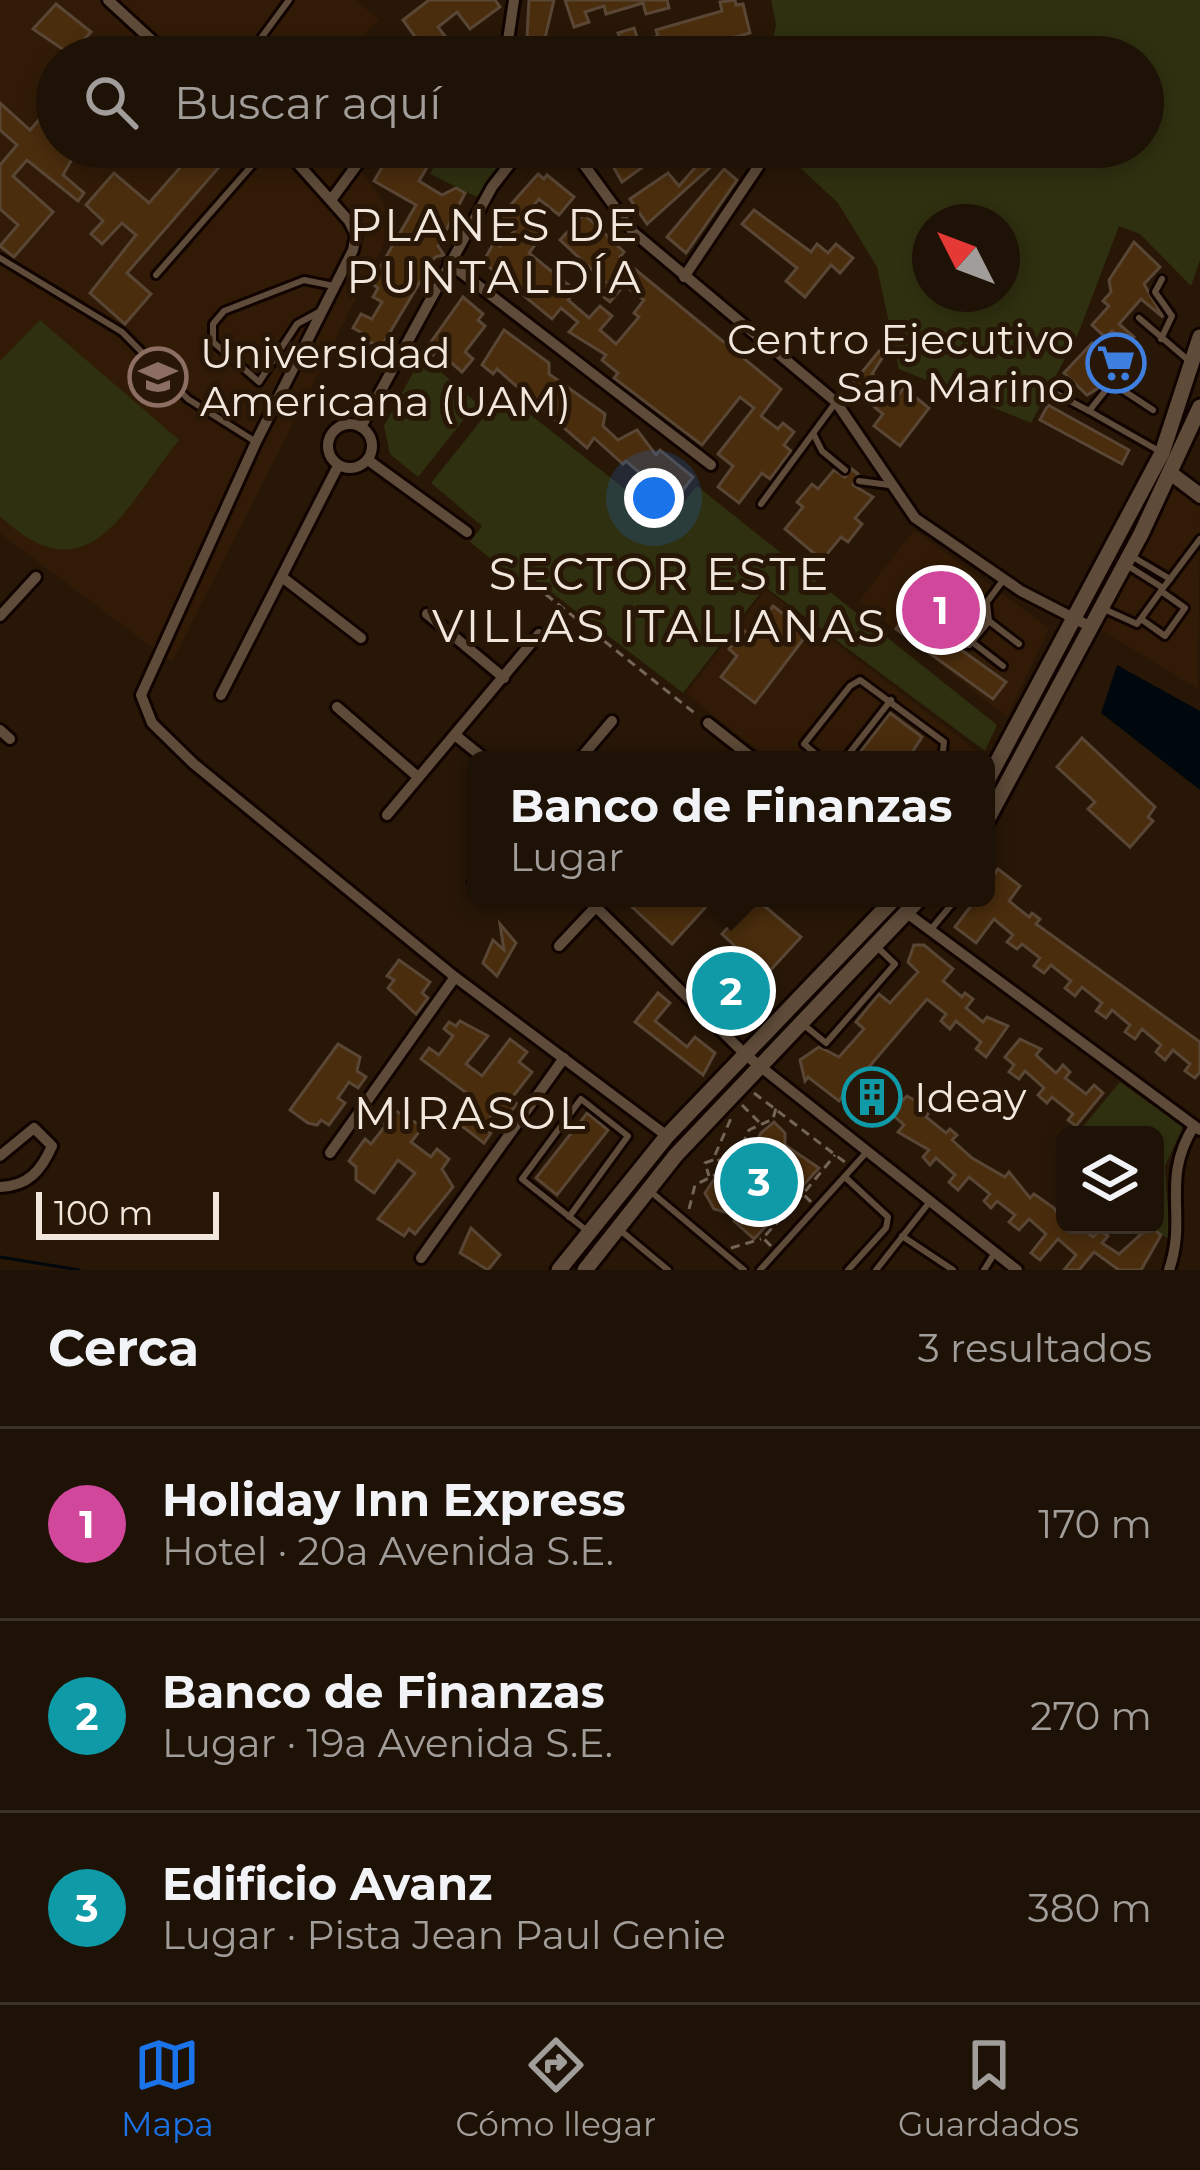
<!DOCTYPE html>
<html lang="es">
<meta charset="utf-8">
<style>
:root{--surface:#1e1105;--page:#2b1f13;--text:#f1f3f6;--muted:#a19d9a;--line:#3c3127;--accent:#1a73e8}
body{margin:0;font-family:Montserrat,sans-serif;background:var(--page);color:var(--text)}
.controls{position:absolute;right:36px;bottom:36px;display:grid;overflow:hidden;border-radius:18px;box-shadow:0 6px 18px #0003}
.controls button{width:108px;height:108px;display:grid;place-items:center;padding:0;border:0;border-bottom:3px solid var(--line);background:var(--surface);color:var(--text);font:60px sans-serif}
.compass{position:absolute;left:912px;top:204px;width:108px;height:108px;border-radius:50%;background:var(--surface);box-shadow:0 6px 18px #0003;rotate:312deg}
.scale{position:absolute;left:36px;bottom:30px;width:183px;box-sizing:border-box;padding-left:12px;border:6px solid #f2e7dc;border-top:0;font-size:33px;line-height:42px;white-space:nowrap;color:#f2e7dc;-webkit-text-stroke:9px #281707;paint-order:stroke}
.you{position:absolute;left:654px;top:498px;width:42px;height:42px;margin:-30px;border:9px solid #fff;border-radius:50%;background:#1a73e8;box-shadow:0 0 0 18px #1a73e833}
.badge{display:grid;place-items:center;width:78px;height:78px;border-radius:50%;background:var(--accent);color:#fff;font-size:39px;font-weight:700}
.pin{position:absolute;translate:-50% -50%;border:6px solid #fff;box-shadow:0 3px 12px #0006}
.popup{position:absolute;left:467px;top:751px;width:528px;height:156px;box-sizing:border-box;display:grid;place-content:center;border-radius:18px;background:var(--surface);filter:drop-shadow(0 3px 9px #0005);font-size:39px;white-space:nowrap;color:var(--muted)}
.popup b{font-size:45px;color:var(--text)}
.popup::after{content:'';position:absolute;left:50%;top:100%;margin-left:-24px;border:24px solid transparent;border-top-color:var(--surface)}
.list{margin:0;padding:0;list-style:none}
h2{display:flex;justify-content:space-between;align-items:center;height:156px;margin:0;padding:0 48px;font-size:51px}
h2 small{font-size:39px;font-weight:400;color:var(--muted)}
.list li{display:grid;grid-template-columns:78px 1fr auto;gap:36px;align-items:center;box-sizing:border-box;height:192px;padding:0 48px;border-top:3px solid var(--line)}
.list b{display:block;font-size:45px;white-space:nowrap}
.list p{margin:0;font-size:39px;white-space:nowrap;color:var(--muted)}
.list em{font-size:39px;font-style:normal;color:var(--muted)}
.icon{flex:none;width:66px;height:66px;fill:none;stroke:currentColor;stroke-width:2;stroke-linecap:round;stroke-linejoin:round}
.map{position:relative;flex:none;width:1200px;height:1270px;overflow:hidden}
.search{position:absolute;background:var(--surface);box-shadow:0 6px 18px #0003;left:36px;right:36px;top:36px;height:132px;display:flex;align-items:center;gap:30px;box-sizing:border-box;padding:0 42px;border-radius:66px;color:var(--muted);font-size:45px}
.sheet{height:732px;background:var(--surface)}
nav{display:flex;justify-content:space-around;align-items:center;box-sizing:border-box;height:168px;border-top:3px solid var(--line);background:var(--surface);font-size:33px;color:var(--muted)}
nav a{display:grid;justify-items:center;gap:6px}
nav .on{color:var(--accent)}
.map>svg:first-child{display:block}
.built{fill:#311b06}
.green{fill:#2f3010;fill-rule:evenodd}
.water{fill:#00080d}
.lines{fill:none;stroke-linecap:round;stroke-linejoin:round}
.stream{stroke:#00080d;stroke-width:3}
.building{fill:#4a2d0d;stroke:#594635;stroke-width:3}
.lane-casing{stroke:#100300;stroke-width:12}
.street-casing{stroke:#100300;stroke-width:16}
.secondary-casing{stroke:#100300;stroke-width:21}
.path{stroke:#746557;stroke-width:3;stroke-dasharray:9 6;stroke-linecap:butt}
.lane{stroke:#5e4b39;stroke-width:6}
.street{stroke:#5e4b39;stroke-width:10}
.secondary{stroke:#5e4b39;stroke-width:15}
.labels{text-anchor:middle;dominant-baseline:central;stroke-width:10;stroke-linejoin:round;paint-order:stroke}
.poi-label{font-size:42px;fill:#f2e7dc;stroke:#281707;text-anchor:start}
.neighbourhood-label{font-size:45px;letter-spacing:3px;fill:#f2e7dc;stroke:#281707}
</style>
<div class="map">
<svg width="1200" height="1270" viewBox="0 0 1200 1270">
<rect width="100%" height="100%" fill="#281707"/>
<g class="built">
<polygon points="0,0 355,0 379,19 343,57 57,57 57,147 345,147 396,220 172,662 0,533"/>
<polygon points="1169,479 1200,500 1198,689 1092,624"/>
<polygon points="914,530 1049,628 1007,717 859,601"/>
<polygon points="766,590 985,757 983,760 769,760 686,693"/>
</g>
<g class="green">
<path d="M771 0H1200V260L1191 286 1140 234 1119 226 1078 334 1031 423 899 369 877 267 838 203 778 147H1143V57H770L776 24ZM930 222H1002V294H930Z"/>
<polygon points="443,147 513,147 477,197 430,174"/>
<path d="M40 320 179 440C124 508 89 600 0 516V361Z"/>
<polygon points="422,356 477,403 418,477 390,454 384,426"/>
<polygon points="503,393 667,522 697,486 997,725 985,751 765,587 683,693 530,576 523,585 470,542 482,526 431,483"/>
<polygon points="1120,1082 1183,1127 1165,1166 1170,1240 1149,1225 1155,1225 1155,1135 1076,1135"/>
</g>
<polygon class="water" points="1117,665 1200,711 1200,790 1101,713"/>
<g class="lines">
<polyline class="stream" points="0,1257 79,1270"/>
</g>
<g class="building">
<polygon points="429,0 495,0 500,7 470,29 457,12 438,27 448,40 425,57 398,57 419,42 403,20"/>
<polygon points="529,0 554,0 545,38 527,37"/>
<polygon points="565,0 667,0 669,8 646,14 643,3 606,14 604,6 585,12 589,22 574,27"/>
<polygon points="735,0 736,5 743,4 750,33 724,40 727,47 714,53 711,46 670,57 558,57 557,44 573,38 577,49 599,41 603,54 623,47 618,33 634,28 639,43 658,36 656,30 722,11 720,2"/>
<polygon points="56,4 91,32 70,54 33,29"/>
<polygon points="57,99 57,147 79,147 63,175 84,193 78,201 27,160 13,176 53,212 14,257 0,246 18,225 0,209 0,165 17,145 0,130 0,103 30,130"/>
<polygon points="198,147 220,166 127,273 151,294 125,324 90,293 136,235 122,223 102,244 91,234 103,221 86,205 114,173 149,203"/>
<polygon points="394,147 413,147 432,159 419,181 442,195 456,188 465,193 438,246 444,255 435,257 381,347 370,342 362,356 354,351 364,334 353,328 361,314 372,319 382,302 373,297 378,288 371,283 416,205 374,181"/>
<polygon points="602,147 646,147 654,159 622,182"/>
<polygon points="713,147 733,147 647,224 630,199 668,173 679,186"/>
<polygon points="724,169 737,180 686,253 667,237"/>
<polygon points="538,174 544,179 547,175 574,197 559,215 539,199 527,213 546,230 529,253 576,291 568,300 589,318 600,306 612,316 600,330 616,344 639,317 634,313 644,300 624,285 610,302 597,292 605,282 560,240 584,214 624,252 620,257 781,389 761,416 778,429 783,423 794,432 784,445 791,451 770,479 762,473 739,503 718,487 733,466 718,454 754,408 740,397 702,445 614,378 618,373 602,360 606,355 569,332 578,322 561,308 552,319 483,262 495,241 500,246 514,231 499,218"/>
<polygon points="754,210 811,252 817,244 828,253 836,244 853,258 840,273 831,265 805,297 786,281 797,268 742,224"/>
<polygon points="1134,242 1160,267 1144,284 1163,317 1141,299 1119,324 1134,337 1126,345 1112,331 1106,338 1092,325 1109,306 1103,301 1111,292 1109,280"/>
<polygon points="463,297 483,314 478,320 485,326 465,352 473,359 462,372 437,350 433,355 426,349"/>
<polygon points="504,330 549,363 549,374 605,414 603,426 618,440 637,430 656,455 660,450 693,477 673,503 635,479 640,473 626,461 623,464 594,438 587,448 497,369 493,374 482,365"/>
<polygon points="1092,343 1116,364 1105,384 1087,395 1064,373"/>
<polygon points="879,351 884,355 872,374 898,395 904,388 929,408 900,446 874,426 883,414 850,387"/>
<polygon points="1048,405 1129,450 1122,464 1040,420"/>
<polygon points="852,469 858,474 853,485 873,497 855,518 862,524 848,542 841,537 822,560 785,529 803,507 797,502 812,484 818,489 834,470 845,477"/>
<polygon points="942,568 977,595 968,607 977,621 967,634 955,631 953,644 1006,682 993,699 896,629"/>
<polygon points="773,606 808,633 755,703 721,677 737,656 729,649 743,630 751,635"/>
<polygon points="890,713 922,737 907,760 854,760"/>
<polygon points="1082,738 1155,807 1148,817 1153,821 1130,847 1088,809 1095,802 1057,767"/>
<polygon points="998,869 1020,886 1009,901 1029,917 1032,913 1040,919 1036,924 1200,1042 1200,1072 1195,1078 1185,1071 1190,1064 1173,1050 1165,1060 1156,1052 1161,1045 1142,1029 1135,1039 1125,1032 1130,1025 1112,1010 1106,1018 1096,1011 1102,1003 1082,987 1075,996 1065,988 1071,981 1051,965 1044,973 1034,966 1040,958 1022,944 1017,949 1007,942 1013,935 994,919 976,943 955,927 977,898 986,898 986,884"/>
<polygon points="638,898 714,898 672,944 631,906"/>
<polygon points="755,898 801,937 766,975 722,934"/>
<polygon points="500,924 516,943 497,976 483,963 493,940 504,950"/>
<polygon points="914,945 924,945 953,969 943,981 962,997 965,993 973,999 966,1008 983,1022 987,1017 1008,1026 986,1057 976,1049 981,1042 956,1021 950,1029 941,1021 946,1014 927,999 868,1068 903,1100 907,1096 923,1105 930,1111 926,1117 946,1133 950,1129 957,1135 952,1140 972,1158 1005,1177 1009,1172 1030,1198 1034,1194 1054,1208 1065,1225 1078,1225 1093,1237 1100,1230 1108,1236 1102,1243 1119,1254 1150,1226 1161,1235 1141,1270 1119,1270 1094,1252 1079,1270 1064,1270 1076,1255 1058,1239 1040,1260 1031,1253 1046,1234 1029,1219 1019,1230 1009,1222 1015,1215 997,1201 991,1208 984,1201 990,1194 969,1177 958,1190 949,1182 955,1175 936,1158 930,1165 923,1157 929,1150 898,1132 904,1125 884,1107 871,1122 842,1097 839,1101 808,1077 805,1081 800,1060 819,1047 839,1057 864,1029 856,1022 879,994 890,1003 918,972 908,962"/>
<polygon points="399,960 430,982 422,993 428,998 416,1014 388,988 394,980 387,976"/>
<polygon points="725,966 756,994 737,1016 705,988"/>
<polygon points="658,993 670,1003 655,1021 687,1047 695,1037 715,1053 703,1075 635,1022"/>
<polygon points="460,1021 488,1036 466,1064 482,1076 510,1039 527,1052 519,1062 532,1072 511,1099 517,1104 507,1116 494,1112 483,1128 491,1133 484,1143 454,1120 472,1097 421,1059 429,1048 439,1055 453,1036 444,1029 449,1022 456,1026"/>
<polygon points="1020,1039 1041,1049 1036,1055 1056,1073 1063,1065 1070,1072 1065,1078 1086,1094 1094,1085 1103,1093 1076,1126 1068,1120 1073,1114 1052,1097 1047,1103 1038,1095 1044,1088 1025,1071 1019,1079 1009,1072 1014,1065 1005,1057"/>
<polygon points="338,1044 360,1057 357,1071 366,1077 358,1088 349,1082 338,1098 345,1103 329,1125 321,1120 317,1125 308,1123 290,1110"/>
<polygon points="396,1111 423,1127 411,1142 431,1157 437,1149 449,1159 442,1169 453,1187 415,1234 409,1229 404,1236 378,1219 415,1173 398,1160 374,1193 356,1180 356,1167 349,1161 365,1139 371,1144 386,1125 379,1119 385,1112 391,1117"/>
<polygon points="587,1113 608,1130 557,1195 536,1178"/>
<polygon points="774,1122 785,1133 785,1145 819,1168 754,1239 734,1221 739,1216 714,1209 705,1193 715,1178 740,1171 761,1133"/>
<polygon points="471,1228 500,1255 488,1270 460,1253"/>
</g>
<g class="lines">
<g class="lane-casing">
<g id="lane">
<polyline points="247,57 289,0"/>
<polyline points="0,258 122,332 188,399 256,442"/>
<polyline points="156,275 268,147"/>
<polyline points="319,312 297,324 259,382 213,342 213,324 224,311 304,280 334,286"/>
<polyline points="1139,318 1188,360"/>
<polyline points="1161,339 1172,316 1155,292 1162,279"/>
<polyline points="1112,383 1153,410"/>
<polyline points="1055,393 1089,411 1105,391"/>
<polyline points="1089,411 1159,451"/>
<polyline points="814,435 822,451 845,470"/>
<polyline points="1173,470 1200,490"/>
<polyline points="859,481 889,485"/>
<polyline points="761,504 836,402"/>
<polyline points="1133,557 1170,579 1200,539"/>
<polyline points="1125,564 1163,588 1170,579"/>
<polyline points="1104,609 1137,624 1161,591"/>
<polyline points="978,614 1004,579"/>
<polyline points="1141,619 1165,636 1185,608 1161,591"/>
<polyline points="989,621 1019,644"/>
<polyline points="960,637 960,643 969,645 989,621 987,603"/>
<polyline points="972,642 1003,666"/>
<polyline points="823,760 804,744 850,686 860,680 944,742 942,760"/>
<polyline points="844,760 891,700"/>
<polyline points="932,928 957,898"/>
<polyline points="804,1025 826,1043 895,964 876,946"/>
<polyline points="845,1177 888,1217 886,1228 848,1270"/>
<polyline points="650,1191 744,1270"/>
<polyline points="569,1217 628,1136 581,1099 522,1179 586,1230"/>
<polyline points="620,1230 668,1270"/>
<polyline points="902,1236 953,1270"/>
<polyline points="760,1270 865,1154"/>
<polyline points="876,1270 928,1204"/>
<polyline points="984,1270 994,1254"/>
</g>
</g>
<g class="street-casing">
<g id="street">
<polyline points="108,0 170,57"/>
<polyline points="474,57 507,47"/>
<polyline points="513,57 507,47 514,0"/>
<polyline points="728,57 742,54"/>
<polyline points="283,147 349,221 356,235 353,250 256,442 141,695 152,723 194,764 455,977 667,1136"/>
<polyline points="571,147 633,232 836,402 915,518 1021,591 1091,627"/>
<polyline points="331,200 370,147"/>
<polyline points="449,263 711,465"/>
<polyline points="684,277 758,167"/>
<circle cx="350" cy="446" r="22"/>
<polyline points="361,427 492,187 523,147"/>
<polyline points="368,460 467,532"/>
<polyline points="1171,476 1200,498"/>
<polyline points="282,577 361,638"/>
<polyline points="427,614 504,678"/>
<polyline points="0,616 36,577"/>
<polyline points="221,695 338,466"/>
<polyline points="337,707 418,777"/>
<polyline points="708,723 755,760"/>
<polyline points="0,730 10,739"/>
<polyline points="455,735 486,760"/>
<polyline points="579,760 612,721"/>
<polyline points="387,815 539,634"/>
<polyline points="474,882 476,880"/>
<polyline points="596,907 747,1056 1017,1270"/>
<polyline points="907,913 1200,1130"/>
<polyline points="559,946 604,898"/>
<polyline points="330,1153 455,977"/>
<path d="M0 1156 34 1128 52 1146C41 1171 28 1186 0 1187"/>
<polyline points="421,1258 564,1058"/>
<path d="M1169 1270C1188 1215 1160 1180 1194 1126"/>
</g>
</g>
<g class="secondary-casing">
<g id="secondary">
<polyline points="986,783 1162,453 1200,337"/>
<polyline points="986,822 1141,534 1200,407"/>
<polyline points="559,1270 667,1136 895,898"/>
<polyline points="585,1270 676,1155 920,898"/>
</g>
</g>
<g class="path">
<polyline points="534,585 697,715"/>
<polyline points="754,1093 846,1163"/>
<polyline points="742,1105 759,1122"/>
<polyline points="715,1155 732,1116"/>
<polyline points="726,1167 732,1167 749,1130 773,1119 776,1108"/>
<polyline points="811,1202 803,1194 835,1155"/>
<polyline points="689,1209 695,1185 723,1171 718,1158 705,1163 709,1176"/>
<polyline points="771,1246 763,1238 803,1194"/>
<polyline points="731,1248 761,1239"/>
</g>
<use href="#lane" class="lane"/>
<use href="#street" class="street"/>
<use href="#secondary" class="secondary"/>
</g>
<defs>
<g id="supermarket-ring" transform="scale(3)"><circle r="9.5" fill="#281707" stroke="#3f7fe0" stroke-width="1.5"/><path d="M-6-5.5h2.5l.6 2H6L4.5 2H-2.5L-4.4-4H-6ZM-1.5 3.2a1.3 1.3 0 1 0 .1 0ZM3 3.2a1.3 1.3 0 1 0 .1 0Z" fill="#3f7fe0"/></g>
<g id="university-ring" transform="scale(3)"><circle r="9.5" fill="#281707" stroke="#8d6e63" stroke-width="1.5"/><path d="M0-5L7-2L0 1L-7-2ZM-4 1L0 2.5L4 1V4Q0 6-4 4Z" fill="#8d6e63"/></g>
<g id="building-ring" transform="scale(3)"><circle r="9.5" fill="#281707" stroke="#0f9aa8" stroke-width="1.5"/><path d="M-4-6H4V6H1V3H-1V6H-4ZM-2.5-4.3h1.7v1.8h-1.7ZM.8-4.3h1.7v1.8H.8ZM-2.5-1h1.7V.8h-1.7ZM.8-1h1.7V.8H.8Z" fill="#0f9aa8"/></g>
</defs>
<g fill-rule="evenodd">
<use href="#supermarket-ring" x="1116" y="363"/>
<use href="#university-ring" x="158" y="377"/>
<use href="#building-ring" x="872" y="1097"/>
</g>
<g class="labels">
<g class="poi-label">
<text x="1074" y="339" text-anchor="end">Centro Ejecutivo<tspan x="1074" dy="48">San Marino</tspan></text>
<text x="200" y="353">Universidad<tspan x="200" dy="48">Americana (UAM)</tspan></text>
<text x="914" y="1097">Ideay</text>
</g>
<g class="neighbourhood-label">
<text x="495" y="224">PLANES DE<tspan x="495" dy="52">PUNTALDÍA</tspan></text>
<text x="660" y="573">SECTOR ESTE<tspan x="660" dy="52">VILLAS ITALIANAS</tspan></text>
<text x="471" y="1112">MIRASOL</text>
</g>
</g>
</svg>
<div class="controls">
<button><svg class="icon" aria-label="layers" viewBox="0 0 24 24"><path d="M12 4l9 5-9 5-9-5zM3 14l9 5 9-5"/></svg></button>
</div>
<svg class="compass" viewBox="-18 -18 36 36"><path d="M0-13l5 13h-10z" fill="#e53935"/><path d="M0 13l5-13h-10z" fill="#a19d9a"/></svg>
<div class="scale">100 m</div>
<div class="you"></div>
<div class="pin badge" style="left:941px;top:610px;background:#d1479c">1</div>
<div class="pin badge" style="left:731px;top:991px;background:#0f9aa8">2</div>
<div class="popup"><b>Banco de Finanzas</b>Lugar</div>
<div class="pin badge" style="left:759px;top:1182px;background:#0f9aa8">3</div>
<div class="search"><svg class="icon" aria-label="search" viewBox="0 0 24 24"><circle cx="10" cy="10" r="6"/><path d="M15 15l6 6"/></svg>Buscar aquí</div>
</div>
<section class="sheet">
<h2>Cerca<small>3 resultados</small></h2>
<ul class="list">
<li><span class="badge" style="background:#d1479c">1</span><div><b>Holiday Inn Express</b><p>Hotel · 20a Avenida S.E.</p></div><em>170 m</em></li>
<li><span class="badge" style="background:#0f9aa8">2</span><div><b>Banco de Finanzas</b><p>Lugar · 19a Avenida S.E.</p></div><em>270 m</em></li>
<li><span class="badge" style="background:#0f9aa8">3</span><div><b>Edificio Avanz</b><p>Lugar · Pista Jean Paul Genie</p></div><em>380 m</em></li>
</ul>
</section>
<nav>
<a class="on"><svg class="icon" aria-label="map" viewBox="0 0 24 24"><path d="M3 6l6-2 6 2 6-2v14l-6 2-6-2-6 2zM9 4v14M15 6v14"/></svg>Mapa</a>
<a><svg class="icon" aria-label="directions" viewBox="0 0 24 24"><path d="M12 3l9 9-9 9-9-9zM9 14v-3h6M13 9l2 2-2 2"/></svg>Cómo llegar</a>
<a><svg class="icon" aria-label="saved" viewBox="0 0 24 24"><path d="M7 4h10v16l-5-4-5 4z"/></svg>Guardados</a>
</nav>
